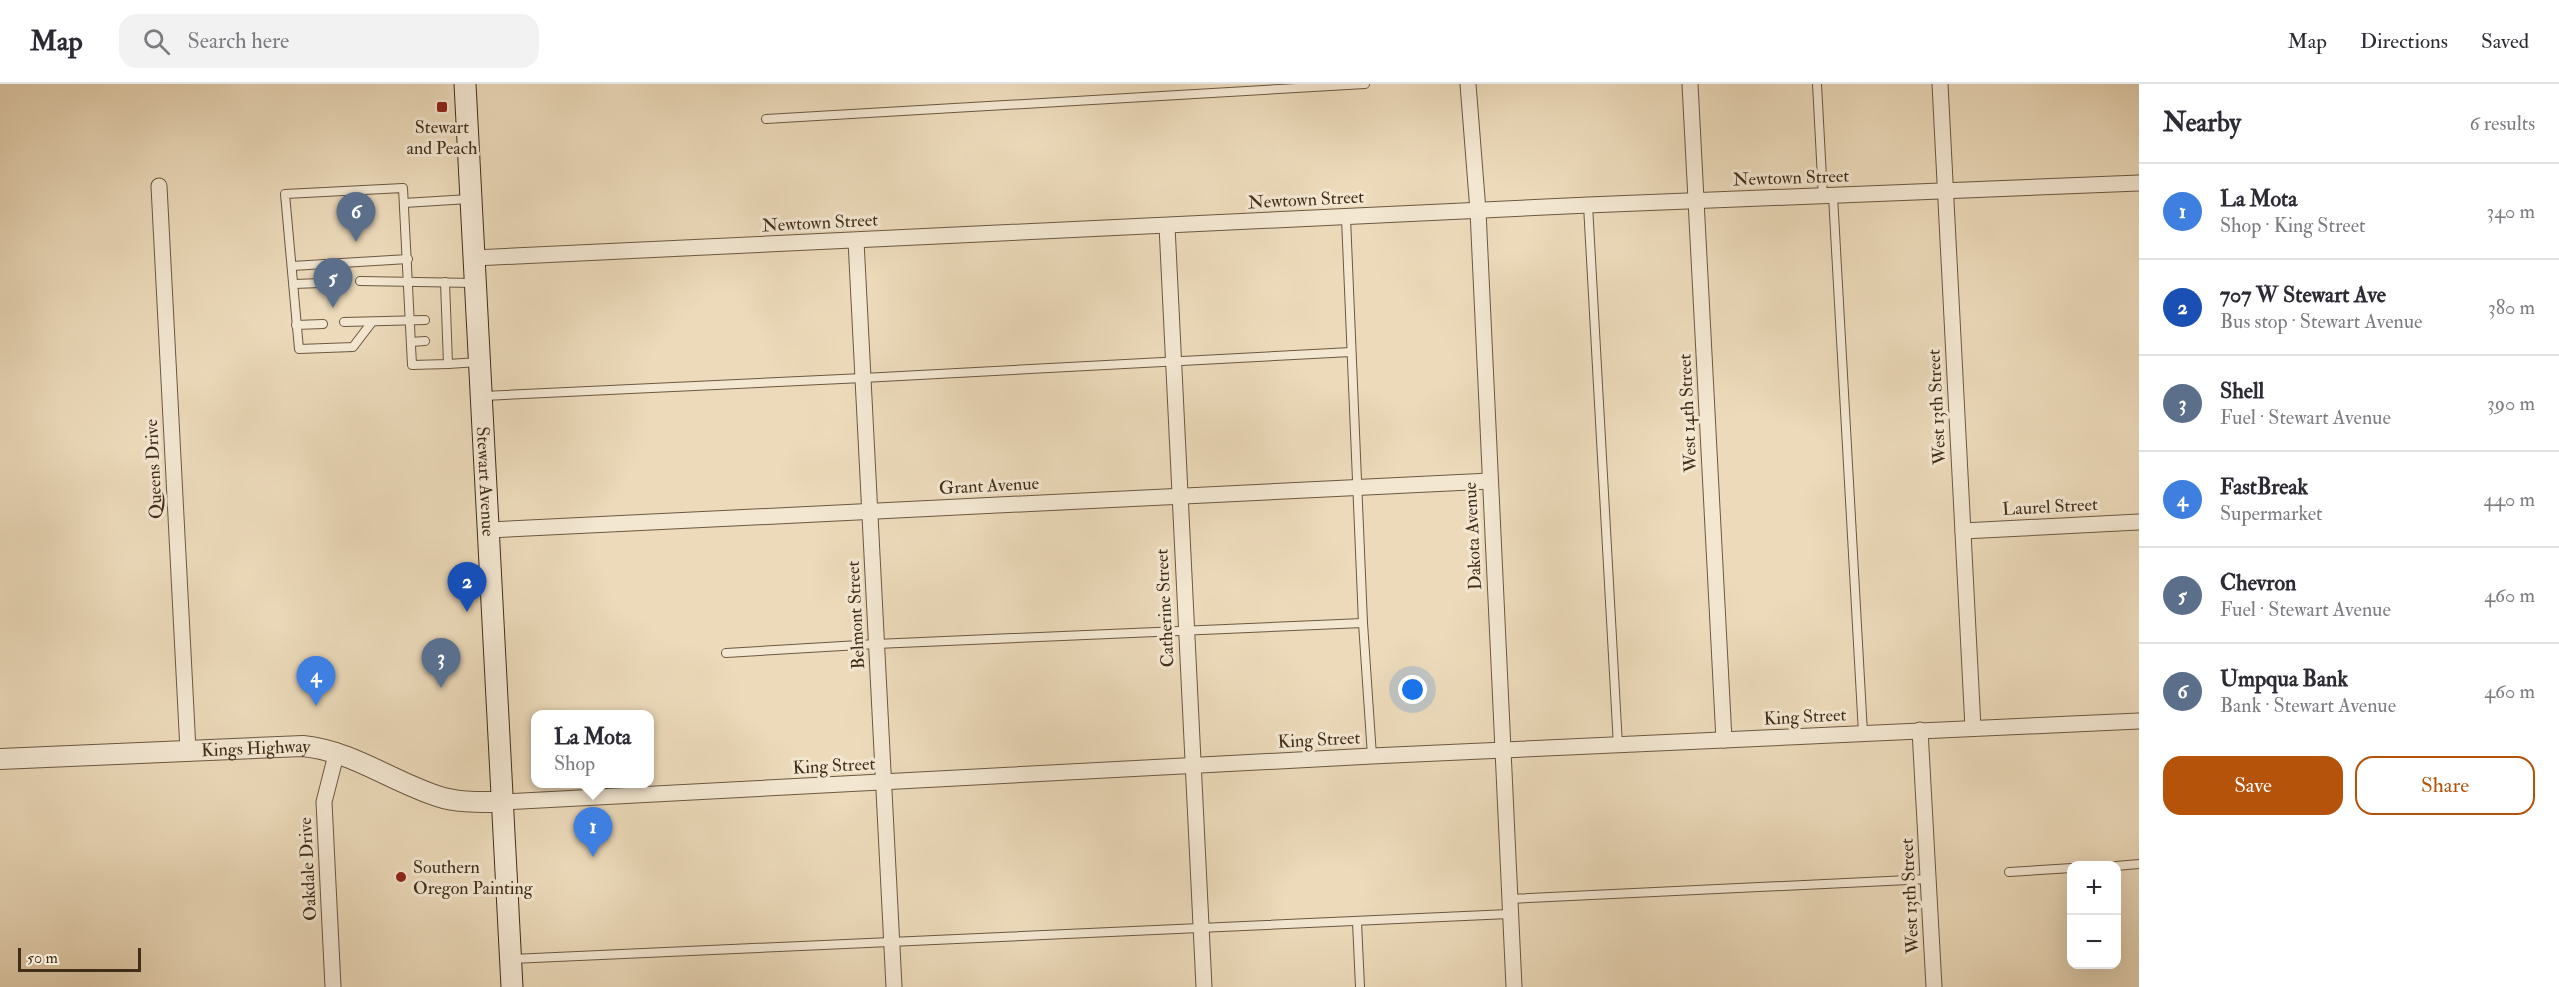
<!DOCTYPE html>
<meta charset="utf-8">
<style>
:root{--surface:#fff;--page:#f2f2f3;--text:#2b2b33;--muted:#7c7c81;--line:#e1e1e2;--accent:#b45309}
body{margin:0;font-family:"IM FELL Double Pica",serif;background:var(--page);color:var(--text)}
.controls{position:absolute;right:18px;bottom:18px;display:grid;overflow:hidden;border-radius:12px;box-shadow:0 6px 24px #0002}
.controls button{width:54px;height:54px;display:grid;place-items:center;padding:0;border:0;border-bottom:2px solid var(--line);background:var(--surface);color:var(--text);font:30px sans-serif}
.scale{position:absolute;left:18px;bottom:15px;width:123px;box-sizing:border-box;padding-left:6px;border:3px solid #412d18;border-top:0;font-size:16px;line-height:21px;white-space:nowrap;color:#412d18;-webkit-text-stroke:4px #f3e7d2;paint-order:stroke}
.you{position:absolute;left:1413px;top:606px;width:21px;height:21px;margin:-15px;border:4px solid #fff;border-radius:50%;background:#1a73e8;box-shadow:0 0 0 9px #1a73e833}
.badge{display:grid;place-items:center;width:39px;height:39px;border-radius:50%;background:var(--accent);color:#fff;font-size:20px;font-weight:700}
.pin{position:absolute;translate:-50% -50px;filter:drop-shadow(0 2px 3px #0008)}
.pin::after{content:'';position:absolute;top:32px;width:21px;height:18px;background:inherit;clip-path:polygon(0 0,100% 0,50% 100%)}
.popup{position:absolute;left:531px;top:626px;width:123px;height:78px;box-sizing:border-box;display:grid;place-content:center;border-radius:12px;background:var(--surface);filter:drop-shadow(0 2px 4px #0005);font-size:20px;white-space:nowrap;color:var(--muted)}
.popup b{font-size:22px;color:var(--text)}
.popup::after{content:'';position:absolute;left:50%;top:100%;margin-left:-12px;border:12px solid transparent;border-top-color:var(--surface)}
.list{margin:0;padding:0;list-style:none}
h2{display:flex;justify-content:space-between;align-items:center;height:78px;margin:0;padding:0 24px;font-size:26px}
h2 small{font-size:20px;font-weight:400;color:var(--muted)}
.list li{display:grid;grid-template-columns:39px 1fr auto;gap:18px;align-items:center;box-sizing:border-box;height:96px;padding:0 24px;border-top:2px solid var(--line)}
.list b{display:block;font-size:22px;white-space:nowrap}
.list p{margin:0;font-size:20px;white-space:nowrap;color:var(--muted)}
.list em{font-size:20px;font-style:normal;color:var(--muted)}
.actions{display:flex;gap:12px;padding:18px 24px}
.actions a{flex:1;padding:14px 0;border:2px solid var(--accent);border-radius:18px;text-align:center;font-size:21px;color:var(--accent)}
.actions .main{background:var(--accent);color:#fff}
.icon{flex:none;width:33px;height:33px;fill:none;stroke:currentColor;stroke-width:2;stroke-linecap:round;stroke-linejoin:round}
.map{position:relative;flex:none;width:2139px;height:903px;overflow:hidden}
header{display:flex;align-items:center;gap:36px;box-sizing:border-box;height:84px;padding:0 30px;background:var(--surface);border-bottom:2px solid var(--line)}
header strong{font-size:28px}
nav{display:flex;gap:33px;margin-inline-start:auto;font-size:21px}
.search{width:420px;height:54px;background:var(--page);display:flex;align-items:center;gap:15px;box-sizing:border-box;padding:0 21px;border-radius:18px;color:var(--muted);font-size:22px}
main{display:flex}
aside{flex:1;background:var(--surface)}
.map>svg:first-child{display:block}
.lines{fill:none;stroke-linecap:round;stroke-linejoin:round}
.service-casing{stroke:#6c5840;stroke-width:10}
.minor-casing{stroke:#6c5840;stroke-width:17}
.tertiary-casing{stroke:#6c5840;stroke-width:22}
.secondary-casing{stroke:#412d18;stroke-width:23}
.service{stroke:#f3e7d2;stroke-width:8}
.minor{stroke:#f3e7d2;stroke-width:15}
.tertiary{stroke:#f3e7d2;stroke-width:20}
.secondary{stroke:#f3e7d2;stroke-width:21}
.poi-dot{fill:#8f2418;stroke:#f3e7d2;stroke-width:2}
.labels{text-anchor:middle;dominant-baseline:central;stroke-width:6;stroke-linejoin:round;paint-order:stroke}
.poi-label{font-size:18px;fill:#412d18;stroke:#f3e7d2}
.street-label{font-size:18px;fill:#412d18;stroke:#f3e7d2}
</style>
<header>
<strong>Map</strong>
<div class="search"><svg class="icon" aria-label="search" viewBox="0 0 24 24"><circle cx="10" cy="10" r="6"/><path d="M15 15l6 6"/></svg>Search here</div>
<nav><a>Map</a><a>Directions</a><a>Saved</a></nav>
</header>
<main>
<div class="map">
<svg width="2139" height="903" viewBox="0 0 2139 903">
<rect width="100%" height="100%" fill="#ecdaba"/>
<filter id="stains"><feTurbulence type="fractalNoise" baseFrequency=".00333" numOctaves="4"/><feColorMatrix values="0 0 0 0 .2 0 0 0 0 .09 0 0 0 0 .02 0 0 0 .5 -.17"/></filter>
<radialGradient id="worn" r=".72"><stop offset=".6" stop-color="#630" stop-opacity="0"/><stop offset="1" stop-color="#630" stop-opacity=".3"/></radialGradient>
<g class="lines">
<g class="service-casing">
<g id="service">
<polyline points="1817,0 1823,113"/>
<polyline points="766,35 1365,0"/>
<polyline points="1833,112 1863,649"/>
<polyline points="404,119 469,115"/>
<polyline points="1588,121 1618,662"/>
<polyline points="1346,134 1363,539 1372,672"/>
<polyline points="292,182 408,175"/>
<polyline points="360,197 474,199"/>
<polyline points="294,200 321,199"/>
<polyline points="344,238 425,236"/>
<polyline points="372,238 353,263 299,265 285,110 403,104 412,281 448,280 445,198"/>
<polyline points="296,241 323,240"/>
<polyline points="411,258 425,257"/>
<polyline points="448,280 479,278"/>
<polyline points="484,312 863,294 1351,268"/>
<polyline points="726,569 876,560 1363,539"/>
<polyline points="2116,782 2139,780"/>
<polyline points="2009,788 2072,784"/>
<polyline points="1509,815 1929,795"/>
<polyline points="1357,838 1360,903"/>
<path d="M512 875C845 863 1177 846 1509 830"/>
</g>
</g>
<g class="minor-casing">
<g id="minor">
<polyline points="1468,0 1478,127 1514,903"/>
<polyline points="1690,0 1724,656"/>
<polyline points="1940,0 1973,644"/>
<polyline points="159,102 188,666"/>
<polyline points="1167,142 1204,903"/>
<polyline points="856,157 894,903"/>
<polyline points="474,174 1588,121 2139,99"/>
<polyline points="489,446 1490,397"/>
<polyline points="1963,447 2139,438"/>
<polyline points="1920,646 1934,903"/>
<polyline points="502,718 1372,672 2139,637"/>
<polyline points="333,903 324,718 337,667"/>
</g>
</g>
<g class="tertiary-casing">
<g id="tertiary">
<path id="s1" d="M0 675 303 662C352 667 391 697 437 712 457 719 481 718 502 718"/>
</g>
</g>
<g class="secondary-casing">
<g id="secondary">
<path id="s2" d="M465 0 512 903"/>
</g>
</g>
<use href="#service" class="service"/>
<use href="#minor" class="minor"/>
<use href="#tertiary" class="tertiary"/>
<use href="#secondary" class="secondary"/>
</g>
<g class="poi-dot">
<rect x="436" y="17" width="12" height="12" rx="3"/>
<circle cx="401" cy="793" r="6"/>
</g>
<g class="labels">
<g class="poi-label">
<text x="442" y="43">Stewart<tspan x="442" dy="21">and Peach</tspan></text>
<text x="413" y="783" text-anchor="start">Southern<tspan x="413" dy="21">Oregon Painting</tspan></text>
</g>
<g class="street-label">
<text transform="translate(1791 94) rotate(-2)">Newtown Street</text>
<text transform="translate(1306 116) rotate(-3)">Newtown Street</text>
<text transform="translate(820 139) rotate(-3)">Newtown Street</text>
<text transform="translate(1937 323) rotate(-93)">West 13th Street</text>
<text transform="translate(1688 329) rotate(-93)">West 14th Street</text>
<text transform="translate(154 385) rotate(-93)">Queens Drive</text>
<text stroke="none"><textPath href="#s2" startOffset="398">Stewart Avenue</textPath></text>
<text transform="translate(989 402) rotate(-3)">Grant Avenue</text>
<text transform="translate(2050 423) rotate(-3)">Laurel Street</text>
<text transform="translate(1473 452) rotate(-93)">Dakota Avenue</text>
<text transform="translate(1165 524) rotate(-93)">Catherine Street</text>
<text transform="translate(856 531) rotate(-93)">Belmont Street</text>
<text transform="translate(1805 633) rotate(-3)">King Street</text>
<text transform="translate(1319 656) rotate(-3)">King Street</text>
<text stroke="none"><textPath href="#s1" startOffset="256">Kings Highway</textPath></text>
<text transform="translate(834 682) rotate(-3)">King Street</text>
<text transform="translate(308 785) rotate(-93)">Oakdale Drive</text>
<text transform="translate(1910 812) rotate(-93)">West 13th Street</text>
</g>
</g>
<rect width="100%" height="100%" filter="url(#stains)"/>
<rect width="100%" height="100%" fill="url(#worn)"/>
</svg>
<div class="controls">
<button>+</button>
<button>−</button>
</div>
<div class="scale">50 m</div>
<div class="you"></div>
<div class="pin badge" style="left:593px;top:773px;background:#3f7fe0">1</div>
<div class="popup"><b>La Mota</b>Shop</div>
<div class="pin badge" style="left:467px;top:528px;background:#1a4fb4">2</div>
<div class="pin badge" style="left:441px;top:604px;background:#5c6f8a">3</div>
<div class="pin badge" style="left:316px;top:622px;background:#3f7fe0">4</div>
<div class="pin badge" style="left:333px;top:224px;background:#5c6f8a">5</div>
<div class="pin badge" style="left:356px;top:158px;background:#5c6f8a">6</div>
</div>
<aside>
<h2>Nearby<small>6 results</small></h2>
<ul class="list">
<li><span class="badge" style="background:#3f7fe0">1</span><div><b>La Mota</b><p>Shop · King Street</p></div><em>340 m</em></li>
<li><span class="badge" style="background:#1a4fb4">2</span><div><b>707 W Stewart Ave</b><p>Bus stop · Stewart Avenue</p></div><em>380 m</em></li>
<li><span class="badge" style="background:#5c6f8a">3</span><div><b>Shell</b><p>Fuel · Stewart Avenue</p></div><em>390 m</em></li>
<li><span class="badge" style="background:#3f7fe0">4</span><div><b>FastBreak</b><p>Supermarket</p></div><em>440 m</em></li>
<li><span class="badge" style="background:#5c6f8a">5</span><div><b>Chevron</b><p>Fuel · Stewart Avenue</p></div><em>460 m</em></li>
<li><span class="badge" style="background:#5c6f8a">6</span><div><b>Umpqua Bank</b><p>Bank · Stewart Avenue</p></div><em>460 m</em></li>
</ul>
<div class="actions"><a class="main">Save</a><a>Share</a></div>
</aside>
</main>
